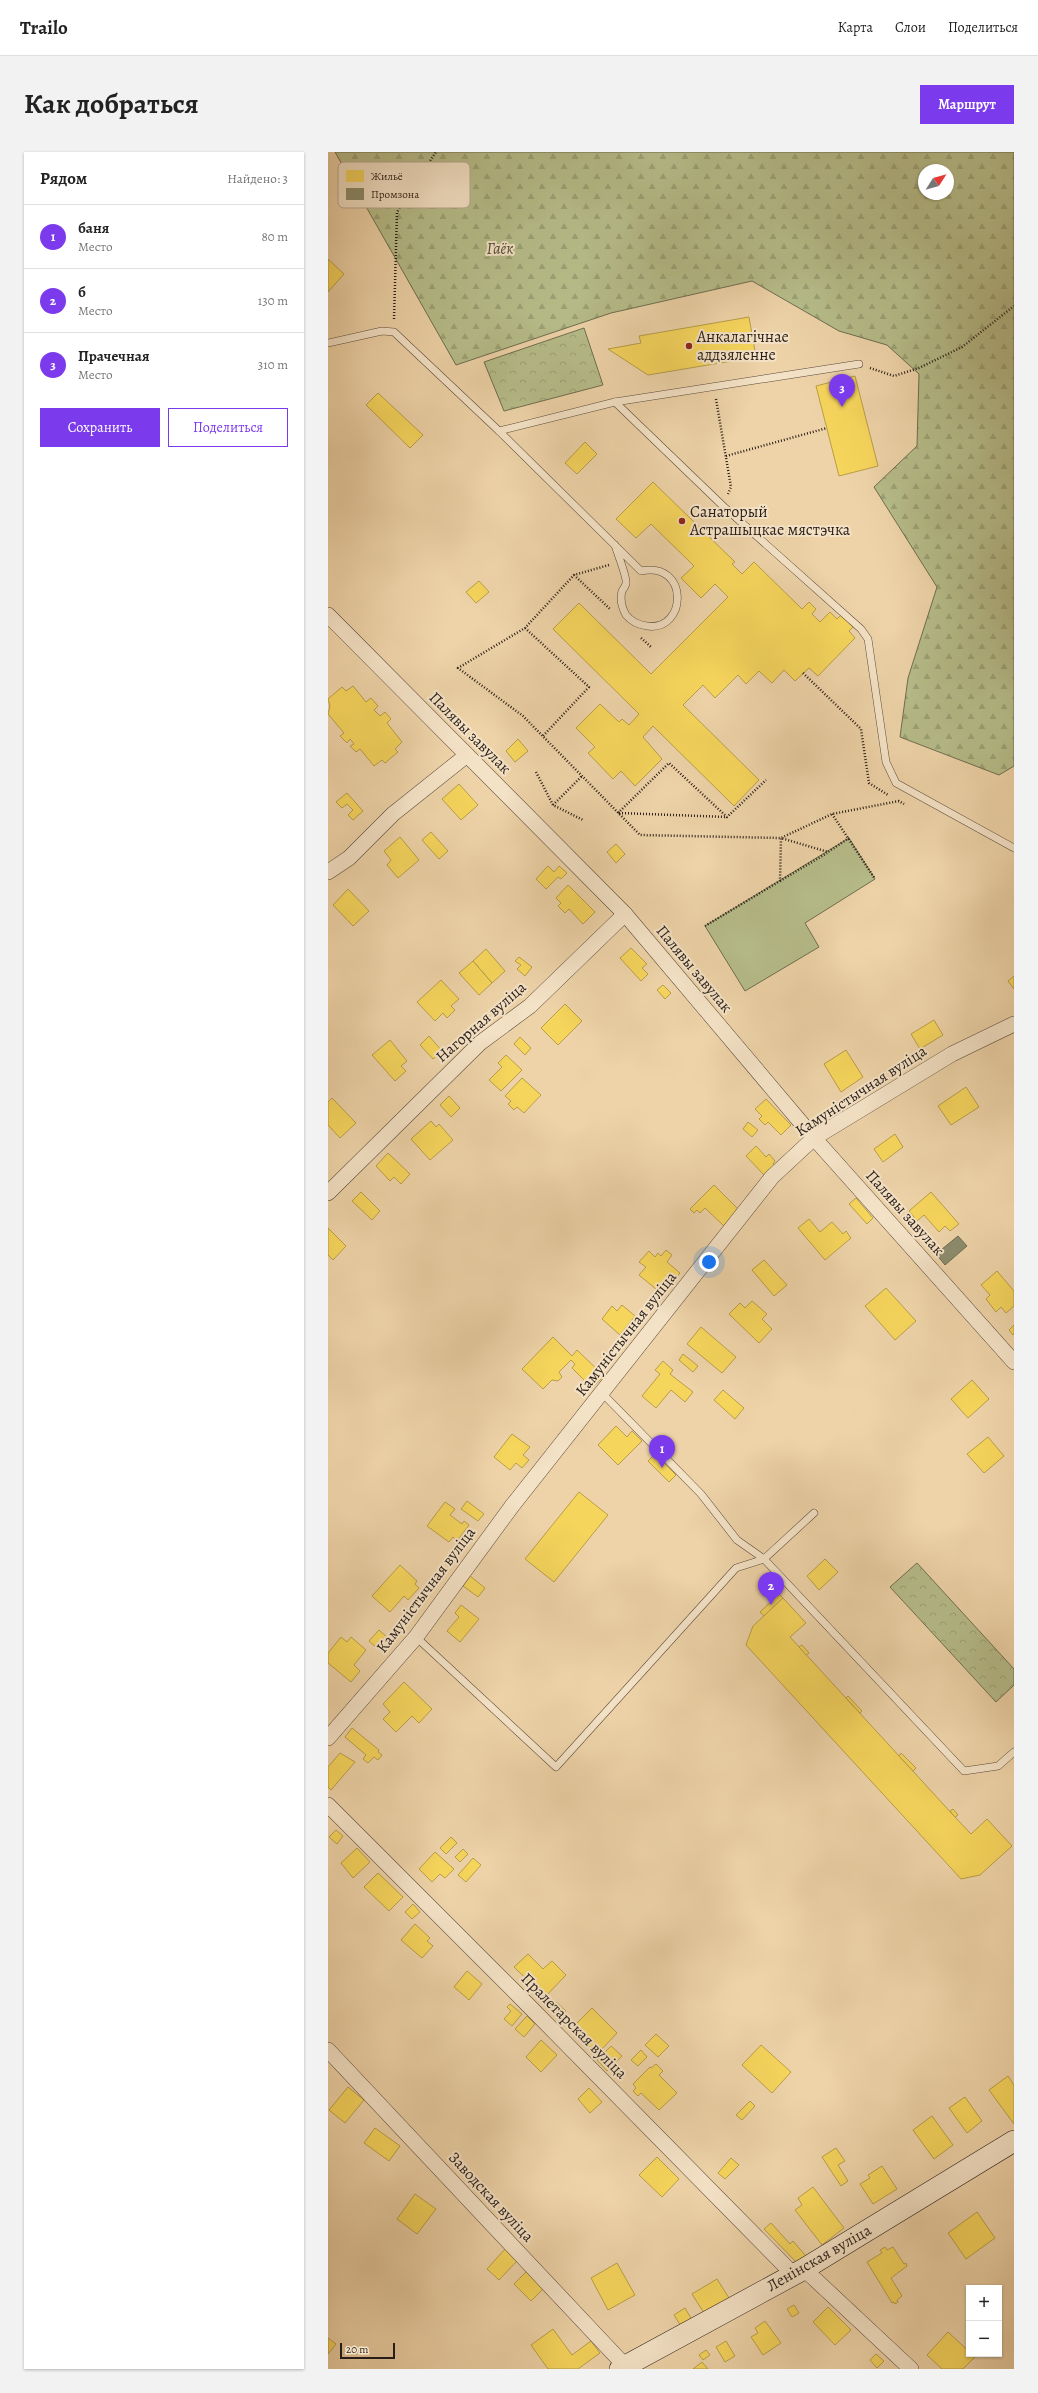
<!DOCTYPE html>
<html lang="ru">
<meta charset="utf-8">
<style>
:root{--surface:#fff;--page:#f2f2f2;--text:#222;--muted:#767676;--line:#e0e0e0;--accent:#7c3aed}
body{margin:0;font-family:Alegreya,serif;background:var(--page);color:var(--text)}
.controls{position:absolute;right:12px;bottom:12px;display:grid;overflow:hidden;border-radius:0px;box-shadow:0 1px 3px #0004}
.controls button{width:36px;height:36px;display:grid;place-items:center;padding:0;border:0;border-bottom:1px solid var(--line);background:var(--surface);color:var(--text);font:20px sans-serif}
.compass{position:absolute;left:590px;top:12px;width:36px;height:36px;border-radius:50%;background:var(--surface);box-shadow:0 1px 3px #0004;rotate:54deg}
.scale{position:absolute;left:12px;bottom:10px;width:55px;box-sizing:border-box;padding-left:4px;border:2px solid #281d18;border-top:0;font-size:11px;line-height:14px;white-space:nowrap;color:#281d18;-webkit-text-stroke:3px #f4e2c6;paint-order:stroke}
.you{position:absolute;left:381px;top:1110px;width:14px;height:14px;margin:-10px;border:3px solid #fff;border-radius:50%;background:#1a73e8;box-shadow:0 0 0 6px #1a73e833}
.badge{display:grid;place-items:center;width:26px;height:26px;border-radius:50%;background:var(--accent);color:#fff;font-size:13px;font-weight:700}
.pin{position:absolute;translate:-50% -33px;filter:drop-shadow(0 1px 2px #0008)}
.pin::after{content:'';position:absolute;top:21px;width:14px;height:12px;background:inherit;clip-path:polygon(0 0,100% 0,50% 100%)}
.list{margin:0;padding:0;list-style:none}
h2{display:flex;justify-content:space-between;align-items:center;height:52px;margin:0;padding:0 16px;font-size:17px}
h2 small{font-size:13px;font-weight:400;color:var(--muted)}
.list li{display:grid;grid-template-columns:26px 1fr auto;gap:12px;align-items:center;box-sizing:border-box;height:64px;padding:0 16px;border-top:1px solid var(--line)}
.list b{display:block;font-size:15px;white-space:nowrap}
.list p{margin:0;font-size:13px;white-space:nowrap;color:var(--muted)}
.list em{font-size:13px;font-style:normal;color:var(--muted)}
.actions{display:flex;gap:8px;padding:12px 16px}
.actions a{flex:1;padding:9px 0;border:1px solid var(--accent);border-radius:0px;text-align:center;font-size:14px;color:var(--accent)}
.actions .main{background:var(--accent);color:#fff}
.map{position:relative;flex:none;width:686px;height:2217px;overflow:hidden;border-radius:0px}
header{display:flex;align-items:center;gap:24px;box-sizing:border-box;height:56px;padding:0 20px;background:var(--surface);border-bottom:1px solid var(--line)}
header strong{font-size:19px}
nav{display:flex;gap:22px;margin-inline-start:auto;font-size:14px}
.intro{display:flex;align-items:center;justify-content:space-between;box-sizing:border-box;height:96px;padding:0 24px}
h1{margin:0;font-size:28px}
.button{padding:10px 18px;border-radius:0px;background:var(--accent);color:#fff;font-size:14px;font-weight:700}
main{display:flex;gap:24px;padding:0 24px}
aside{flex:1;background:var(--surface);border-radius:0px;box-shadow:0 1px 3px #0004}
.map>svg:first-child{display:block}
.grass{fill:#b6bd8a;stroke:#6f6d51}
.forest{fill:url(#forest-firs);stroke:#6f6d51;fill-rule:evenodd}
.park{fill:url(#park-crowns);stroke:#6f6d51}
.homes{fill:#f6d55c;stroke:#b89e48}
.industry{fill:#8c8c6e;stroke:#6e6b54}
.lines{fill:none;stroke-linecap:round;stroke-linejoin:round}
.lane-casing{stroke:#5a4a3c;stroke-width:8}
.street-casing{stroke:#5a4a3c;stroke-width:16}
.secondary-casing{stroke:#281d18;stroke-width:22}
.path{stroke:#281d18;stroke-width:2.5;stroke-dasharray:1 2;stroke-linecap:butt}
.lane{stroke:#f4e2c6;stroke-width:7}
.street{stroke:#f4e2c6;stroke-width:15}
.secondary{stroke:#f4e2c6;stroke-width:21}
.poi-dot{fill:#8f2418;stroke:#f4e2c6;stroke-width:1.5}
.labels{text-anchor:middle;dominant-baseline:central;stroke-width:4;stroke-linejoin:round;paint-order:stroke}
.park-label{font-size:16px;font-style:italic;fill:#534d3a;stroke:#f4e2c6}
.poi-label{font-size:16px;fill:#281d18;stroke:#f4e2c6;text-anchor:start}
.street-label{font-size:16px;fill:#281d18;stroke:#f4e2c6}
.key{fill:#f4e2c6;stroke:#b7a792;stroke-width:1}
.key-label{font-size:11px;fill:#281d18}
</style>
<header>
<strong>Trailo</strong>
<nav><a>Карта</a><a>Слои</a><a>Поделиться</a></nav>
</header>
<div class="intro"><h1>Как добраться</h1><a class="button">Маршрут</a></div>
<main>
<aside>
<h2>Рядом<small>Найдено: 3</small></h2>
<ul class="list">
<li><span class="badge">1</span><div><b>баня</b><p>Место</p></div><em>80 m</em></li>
<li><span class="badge">2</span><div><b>б</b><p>Место</p></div><em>130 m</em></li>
<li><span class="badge">3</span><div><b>Прачечная</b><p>Место</p></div><em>310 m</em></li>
</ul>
<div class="actions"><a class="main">Сохранить</a><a>Поделиться</a></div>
</aside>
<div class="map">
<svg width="686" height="2217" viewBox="0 0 686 2217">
<defs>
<pattern id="forest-firs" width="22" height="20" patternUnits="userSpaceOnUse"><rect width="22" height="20" fill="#b6bd8a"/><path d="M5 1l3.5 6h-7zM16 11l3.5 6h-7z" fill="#9ca276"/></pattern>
<pattern id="park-crowns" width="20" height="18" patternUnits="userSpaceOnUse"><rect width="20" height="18" fill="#b6bd8a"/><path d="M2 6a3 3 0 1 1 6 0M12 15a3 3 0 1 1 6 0" fill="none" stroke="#9ca276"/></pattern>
</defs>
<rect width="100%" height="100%" fill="#eed3a8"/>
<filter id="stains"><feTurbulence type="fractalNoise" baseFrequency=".005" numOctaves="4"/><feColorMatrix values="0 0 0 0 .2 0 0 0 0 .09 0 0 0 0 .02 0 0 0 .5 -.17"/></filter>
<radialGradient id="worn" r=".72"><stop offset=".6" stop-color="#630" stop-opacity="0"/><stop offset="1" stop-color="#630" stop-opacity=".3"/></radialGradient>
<polygon class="grass" points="521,686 547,727 477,771 491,795 417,839 377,774"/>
<path class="forest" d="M7 0H686V614L671 623 572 585 580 526 609 435 546 335 589 294 591 222 559 193 511 179 424 129 283 161 128 213ZM596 18H620V42H596Z"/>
<g class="park">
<polygon points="256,176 275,233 176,259 156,210"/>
<polygon points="589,1411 686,1517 686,1533 668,1550 562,1435"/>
</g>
<g class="homes">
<polygon points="0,107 16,122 0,140"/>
<polygon points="421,165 428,205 320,223 280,197 313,191 311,184"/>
<polygon points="527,224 550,314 511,324 488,234"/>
<polygon points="50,241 95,283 82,296 38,253"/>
<polygon points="257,290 269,302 249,322 237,311"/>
<polygon points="325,330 407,410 404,412 414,422 426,410 474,457 481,450 488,457 484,462 492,470 502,460 509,467 513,463 525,475 521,479 527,486 490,524 481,516 467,529 456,518 444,531 431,519 418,532 410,523 387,546 375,533 355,553 431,628 406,654 325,574 315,585 334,607 307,634 293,619 285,627 260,601 267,595 248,576 272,552 291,570 294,567 301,573 311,562 225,477 251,451 323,522 400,445 387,432 373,446 353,426 366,414 323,372 308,386 288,367"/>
<polygon points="151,429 161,440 148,451 138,440"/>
<polygon points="25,534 38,550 43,546 50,554 46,558 52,564 57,560 63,567 59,571 74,590 67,597 70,600 57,611 54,608 46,614 32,597 28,600 22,594 26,592 22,587 19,591 12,584 16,581 0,562 2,554 0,547 14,535 18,539"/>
<polygon points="190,587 200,599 187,610 178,599"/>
<polygon points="131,632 150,653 133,668 114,647"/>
<polygon points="19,641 35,659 25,668 20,663 25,658 19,652 14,656 8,650"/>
<polygon points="103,680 120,699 111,707 94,688"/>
<polygon points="72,685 91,708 70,726 59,713 63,708 56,699"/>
<polygon points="288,692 297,702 288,711 279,700"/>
<polygon points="220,714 226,720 231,714 239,721 233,727 230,725 218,737 208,727"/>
<polygon points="240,733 267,760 255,772 241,757 237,761 230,754 233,751 228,746"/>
<polygon points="20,737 41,759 25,774 5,753"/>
<polygon points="303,796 319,812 314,816 320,822 313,829 292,806"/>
<polygon points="158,797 177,819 164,831 145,809"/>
<polygon points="191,805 204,815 197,824 189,817 193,813 187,809"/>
<polygon points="145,809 164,831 151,843 131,821"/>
<polygon points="686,824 686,837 680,829"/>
<polygon points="113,828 131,847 123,854 127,858 119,866 115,861 107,869 89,850"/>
<polygon points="335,833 343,841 337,847 329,838"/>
<polygon points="237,852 254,869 230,893 213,876"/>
<polygon points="606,868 615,883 592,897 583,882"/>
<polygon points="101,884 114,899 105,907 92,893"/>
<polygon points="192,885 203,896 197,903 186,892"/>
<polygon points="62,888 79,909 73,914 78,919 67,929 44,903"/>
<polygon points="518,898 535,925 513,940 496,912"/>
<polygon points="178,903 194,918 173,939 161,928 174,915 170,911"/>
<polygon points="194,926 213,943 196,961 189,955 186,958 180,952 183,949 177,944"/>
<polygon points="638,935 651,955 623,973 610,954"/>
<polygon points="121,944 132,956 123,965 112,953"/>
<polygon points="4,946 28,971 12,986 0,973 0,950"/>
<polygon points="438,947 463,973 453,983 440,970 437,973 431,967 434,964 427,957"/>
<polygon points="103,969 108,975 111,972 125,988 102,1008 83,987"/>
<polygon points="420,970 430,978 424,985 415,977"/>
<polygon points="567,982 575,995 555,1010 546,997"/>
<polygon points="428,994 438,1005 441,1002 447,1009 445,1012 447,1013 436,1023 418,1004"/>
<polygon points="60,1001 82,1022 73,1032 66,1025 62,1029 48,1014"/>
<polygon points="386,1033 412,1059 397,1075 377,1056 372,1061 369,1058 366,1061 362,1057"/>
<polygon points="33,1040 52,1059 44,1068 24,1049"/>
<polygon points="603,1040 631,1072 622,1079 617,1074 611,1080 596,1063 589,1069 581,1059"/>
<polygon points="528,1046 545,1066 539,1072 521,1052"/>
<polygon points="481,1067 492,1080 504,1070 515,1082 518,1079 523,1086 497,1108 470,1076"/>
<polygon points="0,1076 18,1094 5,1108 0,1103"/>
<polygon points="338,1098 344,1103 339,1110 352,1121 334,1142 311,1123 318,1115 311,1110 321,1099 327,1105 330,1101 333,1104"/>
<polygon points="436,1108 459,1133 446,1144 424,1118"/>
<polygon points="669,1119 686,1139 686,1154 678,1161 673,1155 668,1160 658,1147 662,1143 653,1133"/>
<polygon points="558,1136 588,1169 567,1188 537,1154"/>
<polygon points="424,1149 439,1162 434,1167 444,1177 431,1191 401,1162 412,1151 417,1156"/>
<polygon points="294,1153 307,1164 292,1183 274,1167 284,1154 289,1159"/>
<polygon points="686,1173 686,1182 685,1183 681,1178"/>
<polygon points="373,1175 408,1205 394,1221 359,1192"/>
<polygon points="225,1185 244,1204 249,1198 276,1224 264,1236 244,1216 247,1212 243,1208 231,1220 234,1225 230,1229 224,1228 215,1237 194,1217"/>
<polygon points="355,1202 370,1214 365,1220 351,1208"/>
<polygon points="335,1209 345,1218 342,1222 365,1240 357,1250 343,1238 328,1256 314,1244 332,1222 327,1218"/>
<polygon points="644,1228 661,1247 640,1266 623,1247"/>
<polygon points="395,1238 416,1256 407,1267 386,1248"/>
<polygon points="288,1274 299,1285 304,1279 314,1289 290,1313 270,1293"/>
<polygon points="184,1282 202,1295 195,1303 201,1308 194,1316 188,1311 182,1318 166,1305"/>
<polygon points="660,1285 676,1304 656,1321 639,1302"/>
<polygon points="327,1302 348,1323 341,1330 320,1309"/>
<polygon points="251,1340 280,1363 226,1430 197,1407"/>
<polygon points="139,1349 156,1362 150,1369 133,1357"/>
<polygon points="117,1350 127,1357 122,1363 134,1372 136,1369 141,1373 129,1389 125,1385 121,1390 99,1374"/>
<polygon points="497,1407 510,1420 491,1438 479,1424"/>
<polygon points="72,1413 89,1429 87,1432 91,1436 80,1448 76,1444 62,1460 44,1444"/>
<polygon points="142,1424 157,1436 150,1445 135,1434"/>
<polygon points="451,1442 455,1446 436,1464 432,1460"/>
<polygon points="455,1446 478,1471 462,1485 627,1665 643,1682 659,1667 684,1694 652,1723 633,1727 418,1493 425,1474"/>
<polygon points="133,1453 151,1467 132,1490 119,1479 131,1465 127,1461"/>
<polygon points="51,1478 60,1486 50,1497 41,1489"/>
<polygon points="13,1485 19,1490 23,1485 38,1498 26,1513 32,1519 23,1530 0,1511 0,1501"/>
<polygon points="474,1493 481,1501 478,1503 471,1495"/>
<polygon points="76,1530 104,1557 91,1571 84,1564 68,1580 55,1567 62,1560 55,1552"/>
<polygon points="520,1544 534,1559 532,1561 518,1546"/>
<polygon points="24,1576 51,1598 50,1600 54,1603 50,1608 46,1605 40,1611 35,1607 38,1603 17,1585"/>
<polygon points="12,1601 27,1610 3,1638 0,1635 0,1615"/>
<polygon points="573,1601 588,1616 585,1619 571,1604"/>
<polygon points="625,1657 630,1663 627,1665 622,1659"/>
<polygon points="8,1678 15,1684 9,1692 1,1685"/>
<polygon points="123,1685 129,1691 118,1702 112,1696"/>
<polygon points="29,1696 42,1710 25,1726 13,1711"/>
<polygon points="135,1697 140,1702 132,1710 127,1705"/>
<polygon points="107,1700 126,1717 117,1726 112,1722 104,1730 91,1717"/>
<polygon points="145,1706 153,1713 138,1730 130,1723"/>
<polygon points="50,1721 75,1745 61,1759 36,1735"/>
<polygon points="85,1752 92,1760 84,1767 77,1760"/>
<polygon points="87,1772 102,1786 99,1789 105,1794 94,1806 73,1788"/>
<polygon points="200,1802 215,1817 224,1809 238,1823 217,1845 186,1815"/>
<polygon points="139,1819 154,1832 141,1848 126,1835"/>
<polygon points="228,1850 238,1859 232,1866 222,1856"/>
<polygon points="182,1852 194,1862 184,1874 176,1867 183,1859 179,1855"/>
<polygon points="264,1856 289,1881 272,1899 268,1894 264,1897 259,1892 263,1889 247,1873"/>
<polygon points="199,1864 207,1872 196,1885 187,1877"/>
<polygon points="328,1882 341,1894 330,1905 317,1893"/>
<polygon points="213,1888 229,1903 213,1920 198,1905"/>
<polygon points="433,1893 463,1920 444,1941 414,1913"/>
<polygon points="283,1894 294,1904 279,1919 269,1908"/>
<polygon points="313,1898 319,1905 310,1914 303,1908"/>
<polygon points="328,1912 335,1919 331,1923 349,1941 331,1958 313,1941 310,1944 305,1939 308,1936 305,1932 322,1915 323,1916"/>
<polygon points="680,1924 686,1933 686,1972 661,1938"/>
<polygon points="20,1935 36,1948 17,1971 1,1958"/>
<polygon points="261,1936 274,1950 262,1961 250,1947"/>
<polygon points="637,1945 654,1969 639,1981 621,1956"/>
<polygon points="422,1949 427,1954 414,1968 408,1963"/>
<polygon points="604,1964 625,1993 606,2007 585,1978"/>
<polygon points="47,1976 72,1994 61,2009 36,1991"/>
<polygon points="508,1996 517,2009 510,2013 520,2029 513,2034 494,2005"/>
<polygon points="329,2005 351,2027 334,2045 311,2023"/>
<polygon points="403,2006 411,2013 397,2027 390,2021"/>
<polygon points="554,2014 569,2037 545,2052 532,2032 542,2026 540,2023"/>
<polygon points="485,2035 516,2076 494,2093 467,2058 474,2053 470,2046"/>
<polygon points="87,2042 108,2057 89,2082 69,2067"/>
<polygon points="649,2060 667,2086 638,2107 620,2081"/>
<polygon points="443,2071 462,2092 465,2089 478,2104 470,2112 436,2077"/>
<polygon points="557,2095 559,2098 565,2095 576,2112 578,2111 579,2114 563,2126 574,2144 569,2148 570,2150 567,2152 566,2150 564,2151 539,2110 554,2101 552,2098"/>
<polygon points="177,2097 190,2108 171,2128 159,2117"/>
<polygon points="289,2111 307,2143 280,2158 263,2126"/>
<polygon points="201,2117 218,2134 203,2149 186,2132"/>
<polygon points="389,2127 401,2146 376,2161 364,2142"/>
<polygon points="466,2153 471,2161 464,2165 459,2157"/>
<polygon points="500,2155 523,2178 507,2193 485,2170"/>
<polygon points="357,2156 364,2168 353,2174 346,2163"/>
<polygon points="437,2169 453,2191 435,2203 423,2185 430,2181 427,2176"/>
<polygon points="225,2177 244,2203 263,2189 272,2201 250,2217 220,2217 203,2193"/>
<polygon points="620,2180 647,2205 635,2217 614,2217 599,2203"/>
<polygon points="0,2186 8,2192 0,2202"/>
<polygon points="398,2189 407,2204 397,2210 388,2195"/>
<polygon points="378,2198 382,2203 375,2208 371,2203"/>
<polygon points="548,2202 556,2209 549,2216 542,2208"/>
<polygon points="374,2210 380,2217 365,2217"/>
</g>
<polygon class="industry" points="630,1084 639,1094 617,1113 608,1102"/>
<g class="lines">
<g class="lane-casing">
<g id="lane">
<polyline points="0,191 54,179 66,180 171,279 287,250 531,212"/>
<polyline points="287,250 395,354 533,477 540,487 558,610 568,631 686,696"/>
<path d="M171 279 313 419C362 409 359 480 319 474 311 473 303 469 298 463 294 456 292 447 294 439 295 437 298 434 298 431 299 424 289 401 287 393"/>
<polyline points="274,1241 373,1342 409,1388 436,1407 486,1361"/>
<polyline points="88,1485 228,1615 408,1416 436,1407 636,1619 670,1614 686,1600"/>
</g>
</g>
<g class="street-casing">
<g id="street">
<polyline points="0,463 297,762 486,986 686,1210"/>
<polyline points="0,720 21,706 65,662 139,603"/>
<polyline points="0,1041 152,891 202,854 297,762"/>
<polyline points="0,1586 88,1485 184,1354 444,1025 486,986 624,902 686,872"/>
<polyline points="0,1653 199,1852 465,2122"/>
<polyline points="0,1898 300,2217"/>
<polyline points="476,2117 583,2217"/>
</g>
</g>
<g class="secondary-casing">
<polyline id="secondary" points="292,2217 476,2117 686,1989"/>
</g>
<g class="path">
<polyline points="66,167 69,60 108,0"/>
<polyline points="542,216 566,224 591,216 634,195 686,154"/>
<polyline points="388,247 403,335 400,342"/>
<polyline points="398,304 499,276"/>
<polyline points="281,413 246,423 197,476 130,516 195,564 312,683 453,686 504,662 571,649 576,652"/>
<polyline points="246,423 282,457"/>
<polyline points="197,476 261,535 215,584"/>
<polyline points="313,486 323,495"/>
<polyline points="475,521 533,577 541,631 560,643"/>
<polyline points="208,620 225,653 255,668"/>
<polyline points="225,653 254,624"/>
<polyline points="290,661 341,611 399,665 438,628"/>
<polyline points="291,661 399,665"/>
<polyline points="504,662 547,727"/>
<polyline points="452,729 499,701"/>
<polyline points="377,774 452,729 453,686 500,700 521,686"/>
</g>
<use href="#lane" class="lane"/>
<use href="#street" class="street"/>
<use href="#secondary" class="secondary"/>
</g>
<g class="poi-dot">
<circle cx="361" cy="194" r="4"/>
<circle cx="354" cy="369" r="4"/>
</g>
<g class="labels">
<g class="park-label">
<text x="172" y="97">Гаёк</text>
</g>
<g class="poi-label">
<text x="369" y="185">Анкалагічнае<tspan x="369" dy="18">аддзяленне</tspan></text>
<text x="362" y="360">Санаторый<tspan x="362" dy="18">Астрашыцкае мястэчка</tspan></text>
</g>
<g class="street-label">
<text transform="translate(142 581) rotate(45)">Палявы завулак</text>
<text transform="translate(366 817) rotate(50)">Палявы завулак</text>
<text transform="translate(153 870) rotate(-41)">Нагорная вуліца</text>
<text transform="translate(533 939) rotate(-33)">Камуністычная вуліца</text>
<text transform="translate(577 1061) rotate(48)">Палявы завулак</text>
<text transform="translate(298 1182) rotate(-52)">Камуністычная вуліца</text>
<text transform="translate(98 1438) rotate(-53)">Камуністычная вуліца</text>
<text transform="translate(246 1874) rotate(45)">Пралетарская вуліца</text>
<text transform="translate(163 2045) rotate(47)">Заводская вуліца</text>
<text transform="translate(491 2106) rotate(-30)">Ленінская вуліца</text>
</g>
</g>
<rect x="10" y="10" width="132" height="46" rx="6" class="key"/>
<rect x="18" y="18" width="18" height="12" fill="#f6d55c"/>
<rect x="18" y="36" width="18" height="12" fill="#8c8c6e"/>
<g class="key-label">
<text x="43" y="28">Жильё</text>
<text x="43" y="46">Промзона</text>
</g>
<rect width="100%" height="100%" filter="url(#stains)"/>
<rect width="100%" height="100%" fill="url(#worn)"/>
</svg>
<div class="controls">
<button>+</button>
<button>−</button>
</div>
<svg class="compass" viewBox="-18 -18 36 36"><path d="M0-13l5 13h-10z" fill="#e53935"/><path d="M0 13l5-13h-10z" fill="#767676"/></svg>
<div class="scale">20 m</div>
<div class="you"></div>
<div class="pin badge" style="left:334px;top:1316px">1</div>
<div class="pin badge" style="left:443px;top:1453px">2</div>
<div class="pin badge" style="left:514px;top:255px">3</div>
</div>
</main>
